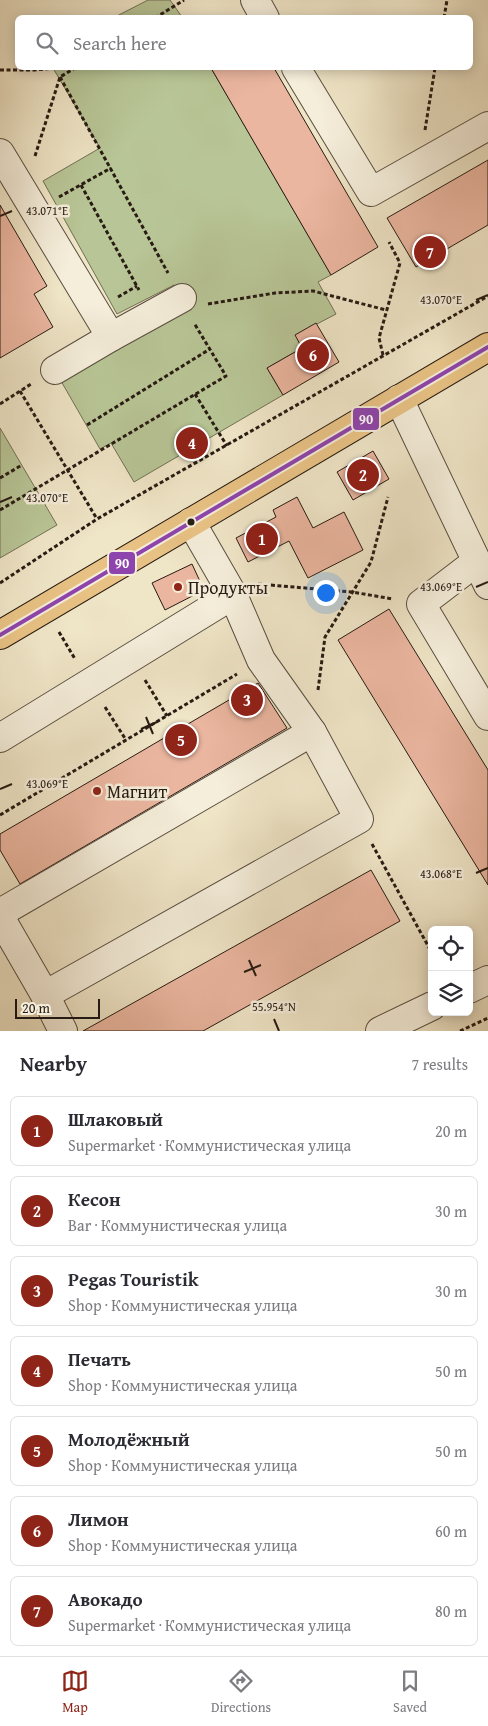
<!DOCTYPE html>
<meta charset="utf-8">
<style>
:root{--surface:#fff;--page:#f2f2f3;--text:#2b2b33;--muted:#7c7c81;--line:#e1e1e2;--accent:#8f2418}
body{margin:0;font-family:"Gentium Book Plus",serif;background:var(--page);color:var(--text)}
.controls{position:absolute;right:15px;bottom:15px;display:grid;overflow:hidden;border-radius:8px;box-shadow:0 2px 12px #0003}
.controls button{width:45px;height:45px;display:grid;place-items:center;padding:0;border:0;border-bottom:1px solid var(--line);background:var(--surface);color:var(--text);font:25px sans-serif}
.scale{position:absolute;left:15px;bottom:12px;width:85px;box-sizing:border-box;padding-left:5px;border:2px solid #271b13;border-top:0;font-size:14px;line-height:18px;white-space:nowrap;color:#271b13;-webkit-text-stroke:4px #f5eedb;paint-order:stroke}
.you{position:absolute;left:325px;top:592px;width:18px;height:18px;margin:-12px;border:4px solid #fff;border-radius:50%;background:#1a73e8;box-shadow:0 0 0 8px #1a73e833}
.badge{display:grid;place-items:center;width:32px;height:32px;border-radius:50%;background:var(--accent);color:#fff;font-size:16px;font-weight:700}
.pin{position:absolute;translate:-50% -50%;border:2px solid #fff;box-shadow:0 1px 5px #0006}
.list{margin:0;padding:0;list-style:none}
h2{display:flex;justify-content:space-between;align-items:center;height:65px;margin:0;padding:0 20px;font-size:21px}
h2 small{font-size:16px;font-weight:400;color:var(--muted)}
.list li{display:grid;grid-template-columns:32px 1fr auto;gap:15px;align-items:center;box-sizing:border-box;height:70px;margin:0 10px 10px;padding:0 10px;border:1px solid var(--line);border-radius:8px}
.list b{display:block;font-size:19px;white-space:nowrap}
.list p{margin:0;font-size:16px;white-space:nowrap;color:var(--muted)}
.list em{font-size:16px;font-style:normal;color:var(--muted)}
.icon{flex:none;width:28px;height:28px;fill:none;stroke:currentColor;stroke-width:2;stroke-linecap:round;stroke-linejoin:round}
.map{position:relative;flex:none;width:488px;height:1031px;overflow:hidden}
.search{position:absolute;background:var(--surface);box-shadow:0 2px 12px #0003;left:15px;right:15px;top:15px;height:55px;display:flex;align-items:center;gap:12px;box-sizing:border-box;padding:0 18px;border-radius:8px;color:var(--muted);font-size:19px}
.sheet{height:625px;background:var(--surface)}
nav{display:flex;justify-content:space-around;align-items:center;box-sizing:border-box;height:70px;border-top:1px solid var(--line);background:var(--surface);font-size:14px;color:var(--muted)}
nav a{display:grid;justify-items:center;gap:2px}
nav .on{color:var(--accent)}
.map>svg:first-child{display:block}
.green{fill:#b8c596;stroke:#707054}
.building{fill:#ebb6a0;stroke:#271b13}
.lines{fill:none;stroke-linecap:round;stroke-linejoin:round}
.minor-casing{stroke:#594e40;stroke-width:30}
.major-casing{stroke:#271b13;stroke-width:30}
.path{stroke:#271b13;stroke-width:3;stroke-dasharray:4 2.5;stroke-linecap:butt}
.minor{stroke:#f5eedb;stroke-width:28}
.major{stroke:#e8c284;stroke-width:28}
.bus-1-casing{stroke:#f5eedb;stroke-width:8}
.bus-1{stroke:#8e44ad;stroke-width:4}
.ticks{fill:none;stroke:#271b13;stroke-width:2}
.bus-dot{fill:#271b13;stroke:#f5eedb;stroke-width:2}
.poi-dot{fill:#8f2418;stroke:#f5eedb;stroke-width:2}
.labels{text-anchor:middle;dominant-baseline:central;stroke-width:5;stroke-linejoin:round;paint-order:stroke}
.poi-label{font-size:18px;fill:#271b13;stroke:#f5eedb;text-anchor:start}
.ticks-label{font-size:12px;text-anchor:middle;fill:#271b13;stroke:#f5eedb;stroke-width:5;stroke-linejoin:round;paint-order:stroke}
.line-badge{stroke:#f5eedb;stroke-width:2}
.badge-label{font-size:14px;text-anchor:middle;font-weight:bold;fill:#fff}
</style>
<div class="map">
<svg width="488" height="1031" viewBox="0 0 488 1031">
<rect width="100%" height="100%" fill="#efe5c7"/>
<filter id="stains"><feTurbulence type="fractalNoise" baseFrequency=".004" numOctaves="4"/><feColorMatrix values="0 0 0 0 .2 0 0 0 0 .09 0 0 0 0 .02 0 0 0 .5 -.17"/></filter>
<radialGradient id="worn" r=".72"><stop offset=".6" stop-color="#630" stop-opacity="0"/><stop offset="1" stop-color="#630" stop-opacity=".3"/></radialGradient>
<g class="green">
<polygon points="148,0 170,0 182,17 115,17"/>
<polygon points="53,68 211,68 331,275 318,282 336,314 296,335 302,348 267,368 283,395 134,482 111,443 100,449 61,381 182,298 174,285 117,314 43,181 100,148"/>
<polygon points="0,428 57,525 0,558"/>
</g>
<g class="building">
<polygon points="211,68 274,68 378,247 331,275"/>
<polygon points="488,160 488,225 416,267 387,218"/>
<polygon points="0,205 47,286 34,294 53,327 0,358"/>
<polygon points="316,323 339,362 283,395 267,368 302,348 295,335"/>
<polygon points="373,451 389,479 353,500 337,472"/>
<polygon points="297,497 313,528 344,512 363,550 308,578 289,541 248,562 236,538 276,517 273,510"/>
<polygon points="192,564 204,590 165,610 152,583"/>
<polygon points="389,609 488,770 488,885 338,640"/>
<polygon points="258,683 287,728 20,884 0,850 0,834"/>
<polygon points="371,870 400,921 203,1031 83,1031"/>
</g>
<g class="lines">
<g class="minor-casing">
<g id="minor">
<polyline points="255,0 265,18"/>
<polyline points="296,68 371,192 488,126"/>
<polyline points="0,153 111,337 55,370"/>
<polyline points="111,337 182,298"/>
<polyline points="399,399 488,585"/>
<polyline points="476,562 421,604 488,716"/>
<polyline points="0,738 233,595 191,522"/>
<polyline points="0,913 312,732"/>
<polyline points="0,917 45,995 63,1031"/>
<polyline points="469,989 488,980"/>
<polyline points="45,995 359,819 312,732 261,660 233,595"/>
<polyline points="380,1031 432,1006"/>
</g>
</g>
<g class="major-casing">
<polyline id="major" points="0,635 488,347"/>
</g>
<g class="path">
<polyline points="155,18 184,0"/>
<polyline points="444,18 447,0"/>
<polyline points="0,70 35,70 54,68"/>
<polyline points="60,77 168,273"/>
<polyline points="425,130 435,68"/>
<polyline points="35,156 60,77 75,68"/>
<polyline points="81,185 139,290"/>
<polyline points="59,197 111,168"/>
<polyline points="118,297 137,286"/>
<polyline points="208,304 275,293 313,291 386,310"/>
<polyline points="383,355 379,338 400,263 389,242"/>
<polyline points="20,391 97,519"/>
<polyline points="195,394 227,446"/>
<polyline points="0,404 31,384"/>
<polyline points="87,425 210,349"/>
<polyline points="0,478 22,465"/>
<polyline points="0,510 226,376 194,323"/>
<polyline points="0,583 97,519 488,296"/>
<polyline points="258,584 352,592 393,599"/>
<polyline points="59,632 75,659"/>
<polyline points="145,680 167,716"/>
<polyline points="318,690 325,637 371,562 388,497"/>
<polyline points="105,707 126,740"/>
<polyline points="0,815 237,674"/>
<polyline points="372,844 432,953"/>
<polyline points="460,1031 488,1018"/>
</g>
<use href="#minor" class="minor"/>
<use href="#major" class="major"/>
<g class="bus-1-casing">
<polyline id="bus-1" points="0,635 488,347"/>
</g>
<use href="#bus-1" class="bus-1"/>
</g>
<path class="ticks" d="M0 216 12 211M476 300 488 295M0 502 12 497M476 587 488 582M146 717 153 734M141 729 157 722M0 789 12 784M476 873 488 868M249 960 256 976M244 972 261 965M274 1019 279 1031"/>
<circle class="bus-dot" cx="191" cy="522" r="4.5"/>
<g class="poi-dot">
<circle cx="178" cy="587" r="5"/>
<circle cx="97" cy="791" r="5"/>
</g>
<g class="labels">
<g class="poi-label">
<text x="188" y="587">Продукты</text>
<text x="107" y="791">Магнит</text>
</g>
</g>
<g class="ticks-label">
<text x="47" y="215">43.071°E</text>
<text x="441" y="304">43.070°E</text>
<text x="47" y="502">43.070°E</text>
<text x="441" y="591">43.069°E</text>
<text x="47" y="788">43.069°E</text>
<text x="441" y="878">43.068°E</text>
<text x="274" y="1011">55.954°N</text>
</g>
<g class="line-badge">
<rect x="352" y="407" width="28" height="24" rx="5" fill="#8e44ad"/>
<rect x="108" y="551" width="28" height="24" rx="5" fill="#8e44ad"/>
</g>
<g class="badge-label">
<text x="366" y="424">90</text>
<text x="122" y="568">90</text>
</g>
<rect width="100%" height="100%" filter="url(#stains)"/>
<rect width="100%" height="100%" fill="url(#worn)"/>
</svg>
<div class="controls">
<button><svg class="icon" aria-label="locate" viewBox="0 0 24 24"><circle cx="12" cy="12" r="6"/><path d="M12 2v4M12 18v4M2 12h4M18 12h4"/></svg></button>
<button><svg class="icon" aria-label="layers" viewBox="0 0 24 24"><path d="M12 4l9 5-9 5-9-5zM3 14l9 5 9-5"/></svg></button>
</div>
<div class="scale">20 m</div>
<div class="you"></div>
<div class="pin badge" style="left:262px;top:539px">1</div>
<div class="pin badge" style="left:363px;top:475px">2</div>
<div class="pin badge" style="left:247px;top:700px">3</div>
<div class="pin badge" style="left:192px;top:443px">4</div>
<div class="pin badge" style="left:181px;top:740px">5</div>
<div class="pin badge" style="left:313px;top:355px">6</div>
<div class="pin badge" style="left:430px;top:252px">7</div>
<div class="search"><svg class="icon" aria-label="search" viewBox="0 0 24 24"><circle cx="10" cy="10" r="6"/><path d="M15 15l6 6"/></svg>Search here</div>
</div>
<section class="sheet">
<h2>Nearby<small>7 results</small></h2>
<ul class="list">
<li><span class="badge">1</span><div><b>Шлаковый</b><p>Supermarket · Коммунистическая улица</p></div><em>20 m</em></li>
<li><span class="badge">2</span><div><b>Кесон</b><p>Bar · Коммунистическая улица</p></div><em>30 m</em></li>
<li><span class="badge">3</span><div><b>Pegas Touristik</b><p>Shop · Коммунистическая улица</p></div><em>30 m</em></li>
<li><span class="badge">4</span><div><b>Печать</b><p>Shop · Коммунистическая улица</p></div><em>50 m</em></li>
<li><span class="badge">5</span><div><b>Молодёжный</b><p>Shop · Коммунистическая улица</p></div><em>50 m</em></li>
<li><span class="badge">6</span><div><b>Лимон</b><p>Shop · Коммунистическая улица</p></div><em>60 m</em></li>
<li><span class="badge">7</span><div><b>Авокадо</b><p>Supermarket · Коммунистическая улица</p></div><em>80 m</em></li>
</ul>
</section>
<nav>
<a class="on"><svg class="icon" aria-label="map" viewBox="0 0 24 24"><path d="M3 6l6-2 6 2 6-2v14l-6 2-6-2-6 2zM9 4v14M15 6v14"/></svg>Map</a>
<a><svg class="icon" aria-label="directions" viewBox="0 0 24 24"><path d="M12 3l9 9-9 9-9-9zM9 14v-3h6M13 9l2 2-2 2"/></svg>Directions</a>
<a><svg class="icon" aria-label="saved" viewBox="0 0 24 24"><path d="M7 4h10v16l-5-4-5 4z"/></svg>Saved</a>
</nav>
